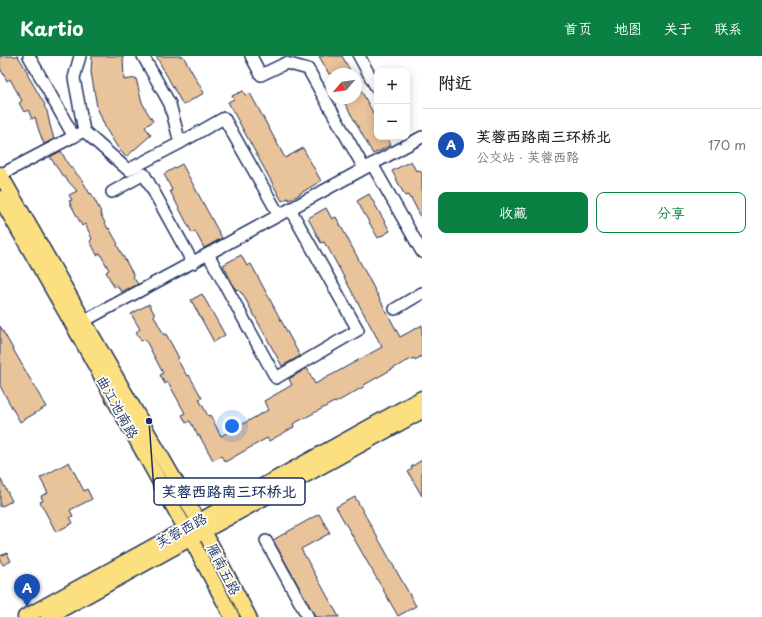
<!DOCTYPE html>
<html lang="zh">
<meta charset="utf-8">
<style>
:root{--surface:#fff;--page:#f2f2f2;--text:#222;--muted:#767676;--line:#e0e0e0;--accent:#0b8043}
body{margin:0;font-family:"Playpen Sans","LXGW WenKai TC",sans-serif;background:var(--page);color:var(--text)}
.controls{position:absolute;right:12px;top:12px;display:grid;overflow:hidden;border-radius:8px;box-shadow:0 2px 10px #0003}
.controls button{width:36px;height:36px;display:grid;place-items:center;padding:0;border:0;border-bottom:1px solid var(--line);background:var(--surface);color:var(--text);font:20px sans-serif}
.compass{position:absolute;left:326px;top:12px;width:36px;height:36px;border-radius:50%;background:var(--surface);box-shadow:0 2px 10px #0003;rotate:241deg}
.you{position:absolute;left:232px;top:370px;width:14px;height:14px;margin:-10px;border:3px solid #fff;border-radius:50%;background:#1a73e8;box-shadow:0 0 0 6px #1a73e833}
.badge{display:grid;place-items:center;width:26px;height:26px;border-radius:50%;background:var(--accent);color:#fff;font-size:13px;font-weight:700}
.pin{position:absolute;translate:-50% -33px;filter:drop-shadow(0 1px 2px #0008)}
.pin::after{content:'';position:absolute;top:21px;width:14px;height:12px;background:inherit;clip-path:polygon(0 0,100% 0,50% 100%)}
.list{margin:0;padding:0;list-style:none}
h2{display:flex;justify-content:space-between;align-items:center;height:52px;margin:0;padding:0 16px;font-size:17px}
h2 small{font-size:13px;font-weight:400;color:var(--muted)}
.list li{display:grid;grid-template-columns:26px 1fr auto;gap:12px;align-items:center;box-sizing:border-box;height:72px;padding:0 16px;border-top:1px solid var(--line)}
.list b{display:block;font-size:15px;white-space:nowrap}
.list p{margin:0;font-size:13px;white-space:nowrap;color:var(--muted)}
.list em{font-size:13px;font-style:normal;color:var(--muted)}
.actions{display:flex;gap:8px;padding:12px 16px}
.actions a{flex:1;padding:9px 0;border:1px solid var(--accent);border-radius:8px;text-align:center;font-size:14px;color:var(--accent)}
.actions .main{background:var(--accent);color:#fff}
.map{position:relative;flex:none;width:422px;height:561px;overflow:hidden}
header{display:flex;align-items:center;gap:24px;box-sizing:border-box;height:56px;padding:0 20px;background:var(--accent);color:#fff}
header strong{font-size:19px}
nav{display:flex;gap:22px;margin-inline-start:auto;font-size:14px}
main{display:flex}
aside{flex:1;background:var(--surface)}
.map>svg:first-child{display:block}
.building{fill:#e9c399;stroke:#1b2f5e}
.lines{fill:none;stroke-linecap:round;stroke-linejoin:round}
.minor-casing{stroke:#1b2f5e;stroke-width:14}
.major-casing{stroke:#1b2f5e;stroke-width:17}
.minor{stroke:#fff;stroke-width:11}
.major{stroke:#fce080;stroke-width:14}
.labels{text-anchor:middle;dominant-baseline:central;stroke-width:3.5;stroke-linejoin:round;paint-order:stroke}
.street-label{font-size:14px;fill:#1b2f5e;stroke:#fff}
.leader{fill:none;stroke:#1b2f5e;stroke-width:1.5}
.callout-dot{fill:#1b2f5e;stroke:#fff;stroke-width:1.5}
.callout{fill:#fff;stroke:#1b2f5e;stroke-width:1.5}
.callout-label{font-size:15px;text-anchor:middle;font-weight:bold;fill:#1b2f5e}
</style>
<header>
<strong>Kartio</strong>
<nav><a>首页</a><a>地图</a><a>关于</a><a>联系</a></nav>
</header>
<main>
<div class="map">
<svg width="422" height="561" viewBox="0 0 422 561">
<rect width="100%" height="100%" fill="#fff"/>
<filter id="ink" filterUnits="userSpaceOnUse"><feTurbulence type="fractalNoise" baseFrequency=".025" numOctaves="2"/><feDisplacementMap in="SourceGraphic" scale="8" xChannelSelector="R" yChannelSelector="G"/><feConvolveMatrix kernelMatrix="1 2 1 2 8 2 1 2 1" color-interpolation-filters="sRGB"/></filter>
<g filter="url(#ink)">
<g class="building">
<polygon points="0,0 18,0 28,17 27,18 45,49 44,50 47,55 50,69 54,83 44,88 39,75 35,61 32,63 28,54 24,56 19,47 22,45 10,23 7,25 0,12"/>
<polygon points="92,0 123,0 124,24 136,22 140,39 142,46 146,54 153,65 145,71 151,79 126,101 118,92 106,73 97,51 93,28 91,16"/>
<polygon points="156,0 183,0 204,37 183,49"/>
<polygon points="319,0 342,0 352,18 329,18"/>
<polygon points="356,25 377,64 377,81 387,81 391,89 373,98 342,42 356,42"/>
<polygon points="243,35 246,40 250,37 285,102 303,92 321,125 299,138 299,139 289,144 288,142 282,145 228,46 234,43 232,40"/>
<polygon points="61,95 68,108 82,124 90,138 91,137 101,156 100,157 108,173 109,172 118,188 117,189 134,220 133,221 138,228 129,233 129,232 121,236 117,229 114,231 106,216 109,214 104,205 100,197 97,199 90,185 92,183 89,176 85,168 82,170 69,145 72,144 69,139 77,135 60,116 50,101"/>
<polygon points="411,105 416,115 420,114 422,118 422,163 411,142 410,143 408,139 405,140 392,115"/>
<polygon points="182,108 222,182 204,192 195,175 192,177 170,135 172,134 164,118"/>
<polygon points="369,138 390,175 378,182 357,145"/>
<polygon points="326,152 332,163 336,161 400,281 422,269 422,300 415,304 414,302 403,307 364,329 365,330 335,347 334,346 314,357 293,368 294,371 269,385 267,382 225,406 221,400 213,404 199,379 198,380 190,365 186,367 182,359 185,357 168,326 165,328 160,319 163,317 145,283 141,285 136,276 140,273 131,258 149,248 155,259 154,260 164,279 166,278 179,302 177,303 187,320 189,319 202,342 199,343 208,360 210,359 221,380 268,354 264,345 292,329 289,323 307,312 315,328 382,291 327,190 326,190 324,186 321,187 308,162"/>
<polygon points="241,199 247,210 251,208 300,300 282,310 242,237 241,237 238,233 236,234 223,209"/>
<polygon points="202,238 225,279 214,286 191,244"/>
<polygon points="0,270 46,351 20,366 0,330"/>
<polygon points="422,404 422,440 408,416 412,413 411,411"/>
<polygon points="69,406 84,435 87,433 92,443 70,454 73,460 70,461 73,467 56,476 40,446 43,445 41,440 48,437 40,422"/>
<polygon points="0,422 12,445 0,451"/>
<polygon points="355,441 416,550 398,560 336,451"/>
<polygon points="319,458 330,477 301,493 339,561 315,561 314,558 273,484"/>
<polygon points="7,497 11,505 3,509 0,504 0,500"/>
</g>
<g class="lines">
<g class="minor-casing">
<g id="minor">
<polyline points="29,0 74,81"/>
<polyline points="251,0 261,19 286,7 308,13 364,112"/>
<polyline points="359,0 377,33"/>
<polyline points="84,75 128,114 180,87 170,48 143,0"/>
<polyline points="180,87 224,62 279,159"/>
<polyline points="372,108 422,196"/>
<polyline points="0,119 84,75 74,22 80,0"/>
<polyline points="112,136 144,118 193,207"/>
<polyline points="208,198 276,322 358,274 290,153"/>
<polyline points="395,253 422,237"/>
<polyline points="84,265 208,198 422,81"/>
<polyline points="266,485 308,561"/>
</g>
</g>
<g class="major-casing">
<g id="major">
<polyline points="0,118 204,475 249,561"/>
<polyline points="0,142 74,271 185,472 232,561"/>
<polyline points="25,561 422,342"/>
<polyline points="48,561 422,355"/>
</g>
</g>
<use href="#minor" class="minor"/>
<use href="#major" class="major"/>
</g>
</g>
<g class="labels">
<g class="street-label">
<text transform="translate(118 351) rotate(61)">曲江池南路</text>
<text transform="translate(181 474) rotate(-29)">芙蓉西路</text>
<text transform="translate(224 513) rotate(63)">雁南五路</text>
</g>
</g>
<path class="leader" d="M149 365L154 435"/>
<circle class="callout-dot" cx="149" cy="365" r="4"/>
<rect class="callout" x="154" y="422" width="151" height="27" rx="4"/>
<g class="callout-label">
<text x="229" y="441">芙蓉西路南三环桥北</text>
</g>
</svg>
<div class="controls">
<button>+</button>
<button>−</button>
</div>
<svg class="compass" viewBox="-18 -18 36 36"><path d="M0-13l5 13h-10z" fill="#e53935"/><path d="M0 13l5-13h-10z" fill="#767676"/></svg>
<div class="you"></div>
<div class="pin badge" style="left:27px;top:551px;background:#1a4fb4">A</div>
</div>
<aside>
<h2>附近<small></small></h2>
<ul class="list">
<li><span class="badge" style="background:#1a4fb4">A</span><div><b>芙蓉西路南三环桥北</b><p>公交站 · 芙蓉西路</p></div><em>170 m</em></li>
</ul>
<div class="actions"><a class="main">收藏</a><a>分享</a></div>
</aside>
</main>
